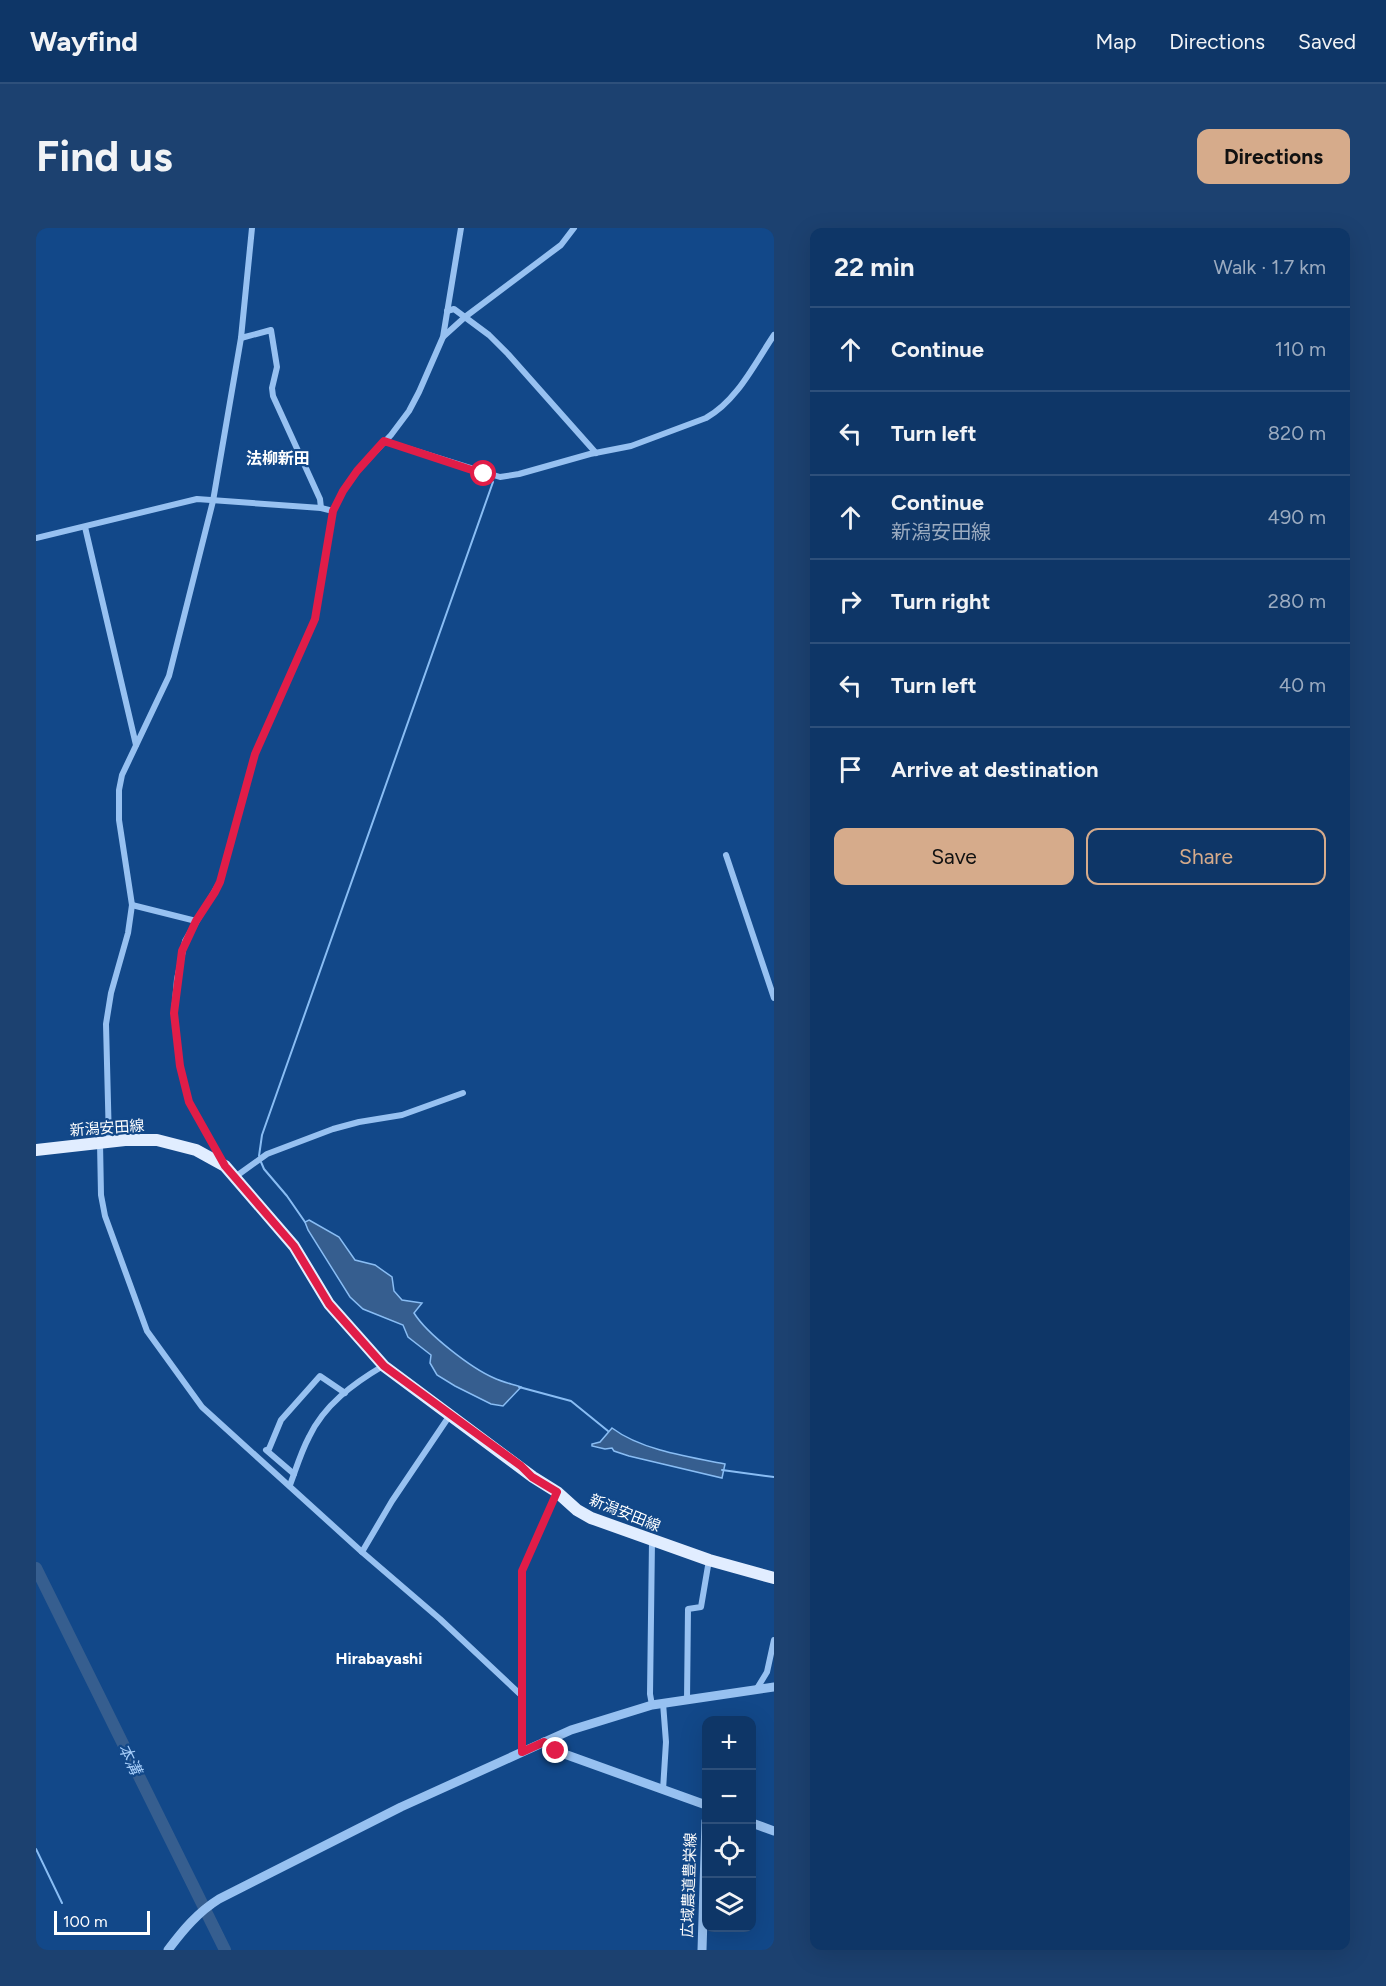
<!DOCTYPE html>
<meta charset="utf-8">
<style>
:root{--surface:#0e3667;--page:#1c4170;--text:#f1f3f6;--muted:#9babc0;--line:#2e507b;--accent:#d6ab8b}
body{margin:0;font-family:Figtree,"Noto Sans JP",sans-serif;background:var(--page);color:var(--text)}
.controls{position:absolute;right:18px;bottom:18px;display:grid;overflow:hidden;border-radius:12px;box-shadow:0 6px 24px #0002}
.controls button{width:54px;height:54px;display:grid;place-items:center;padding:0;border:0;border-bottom:2px solid var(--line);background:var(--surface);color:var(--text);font:30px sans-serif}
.scale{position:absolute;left:18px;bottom:15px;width:96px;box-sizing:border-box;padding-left:6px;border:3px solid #fff;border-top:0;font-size:16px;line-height:21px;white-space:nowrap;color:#fff;-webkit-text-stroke:4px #124889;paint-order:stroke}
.stop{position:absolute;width:18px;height:18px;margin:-14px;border:4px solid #e11d48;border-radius:50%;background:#fff}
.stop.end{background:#e11d48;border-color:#fff;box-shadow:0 2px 6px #0008}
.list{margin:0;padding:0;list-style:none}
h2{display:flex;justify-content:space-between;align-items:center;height:78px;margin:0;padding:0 24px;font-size:26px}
h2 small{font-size:20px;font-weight:400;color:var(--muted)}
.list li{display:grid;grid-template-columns:39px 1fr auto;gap:18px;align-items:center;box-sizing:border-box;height:84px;padding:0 24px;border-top:2px solid var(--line)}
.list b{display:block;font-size:22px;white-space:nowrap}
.list p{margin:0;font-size:20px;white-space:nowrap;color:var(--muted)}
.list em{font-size:20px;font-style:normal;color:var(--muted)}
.actions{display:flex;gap:12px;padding:18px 24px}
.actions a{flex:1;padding:14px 0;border:2px solid var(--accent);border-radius:12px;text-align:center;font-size:21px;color:var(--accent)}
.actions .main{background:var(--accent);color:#111}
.icon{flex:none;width:33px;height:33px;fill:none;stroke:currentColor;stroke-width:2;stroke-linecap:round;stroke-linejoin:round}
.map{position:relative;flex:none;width:738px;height:1722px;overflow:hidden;border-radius:12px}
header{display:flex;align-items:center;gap:36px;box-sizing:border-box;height:84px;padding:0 30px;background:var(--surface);border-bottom:2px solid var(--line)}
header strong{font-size:28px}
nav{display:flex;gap:33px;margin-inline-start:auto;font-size:21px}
.intro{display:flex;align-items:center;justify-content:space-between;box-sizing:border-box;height:144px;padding:0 36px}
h1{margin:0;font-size:42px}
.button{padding:15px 27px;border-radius:12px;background:var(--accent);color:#111;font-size:21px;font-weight:700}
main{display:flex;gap:36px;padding:0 36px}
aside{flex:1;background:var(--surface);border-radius:12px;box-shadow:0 6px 24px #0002}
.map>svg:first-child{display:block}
.water{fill:#365e8f;stroke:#89bdf4;stroke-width:1.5}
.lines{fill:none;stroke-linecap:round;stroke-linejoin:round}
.stream{stroke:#89bdf4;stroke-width:2}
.river{stroke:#365e8f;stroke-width:12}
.minor{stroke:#97c1f1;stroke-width:6}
.tertiary{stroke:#97c1f1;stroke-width:9}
.primary{stroke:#e1edff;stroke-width:12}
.route{stroke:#e11d48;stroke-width:8}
.labels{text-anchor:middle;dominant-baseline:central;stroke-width:4.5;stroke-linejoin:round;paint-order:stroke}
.street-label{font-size:15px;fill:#fff;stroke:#124889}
.neighbourhood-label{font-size:16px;font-weight:bold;fill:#fff;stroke:#124889}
.water-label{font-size:16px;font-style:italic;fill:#a3cbf8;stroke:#124889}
</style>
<header>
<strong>Wayfind</strong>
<nav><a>Map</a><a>Directions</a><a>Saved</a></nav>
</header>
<div class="intro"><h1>Find us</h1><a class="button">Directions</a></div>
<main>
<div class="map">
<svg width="738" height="1722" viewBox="0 0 738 1722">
<rect width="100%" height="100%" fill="#124889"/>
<g class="water">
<path d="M273 992 303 1009 319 1032 339 1037 356 1049 358 1063 366 1072 386 1075 378 1085C391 1106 435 1140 458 1150 466 1154 476 1156 485 1159L467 1178 455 1176 419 1158 401 1147 394 1135 395 1127 372 1109 367 1097 327 1081 314 1069 272 1002 269 994Z"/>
<path d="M576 1200C605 1222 653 1229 689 1236L686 1250 593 1228 578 1223 576 1220 569 1221 556 1218V1216L564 1214Z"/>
</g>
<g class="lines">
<g class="stream">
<polyline points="223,928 226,907 457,254"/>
<polyline points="225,934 228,941 251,968 269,994"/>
<polyline points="483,1159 535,1173 572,1203"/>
<polyline points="686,1242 738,1249"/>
<polyline points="0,1621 26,1675"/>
</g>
<polyline class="river" points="0,1340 189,1722"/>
<g class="minor">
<polyline points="411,83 418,81 453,107 472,126 560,225"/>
<polyline points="408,108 429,89 525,17 538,0"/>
<polyline points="205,110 235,102 241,139 236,160 237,168 284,271 285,280"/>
<path d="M348 213 464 249 483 246 554 226 595 218 670 190C701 173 719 135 738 107"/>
<polyline points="49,299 100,517"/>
<polyline points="0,310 161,271 285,280 297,283"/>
<polyline points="690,627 738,770"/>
<polyline points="96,677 160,693"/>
<polyline points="73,914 70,796 75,765 92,705 96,677 83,592 83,562 86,547 133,448 177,273 205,110 216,0"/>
<polyline points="64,915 65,967 69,988 111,1103 166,1179 326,1324 404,1391 485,1467"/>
<polyline points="187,934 153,874 144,838 138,785 141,751 149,713 184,654 219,526 279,391 297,283 307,263 321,243 355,207 373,183 383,164 407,109 425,0"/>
<polyline points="199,949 231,926 297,901 323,894 366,887 427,865"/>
<polyline points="258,1246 230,1222 233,1221 245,1192 284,1148 309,1165"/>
<path d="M254 1257C260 1241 265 1224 273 1209 288 1177 318 1155 347 1138"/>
<polyline points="326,1324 356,1273 414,1187"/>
<polyline points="720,1462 731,1444 738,1412"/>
<polyline points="651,1472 652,1381 665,1379 673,1332"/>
<polyline points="616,1477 614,1466 616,1313"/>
<polyline points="486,1524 486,1343 521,1264"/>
<polyline points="627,1562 630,1514 627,1475"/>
</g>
<g class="tertiary">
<polyline points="508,1514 520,1523 670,1577"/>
<polyline points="716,1595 738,1603"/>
<path d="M132 1722C147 1702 162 1684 183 1671L365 1579 535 1502 616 1477 738 1459"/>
<polyline points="666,1722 670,1593"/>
</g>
<polyline class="primary" points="0,922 89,912 121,912 160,922 189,938 258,1018 293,1076 348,1138 497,1249 521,1264 541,1282 555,1290 673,1332 738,1350"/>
</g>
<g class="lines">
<polyline class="route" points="448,246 348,213 321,243 307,263 297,283 279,391 219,526 184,654 179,664 160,693 146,723 138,785 144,838 153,874 189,938 258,1018 293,1076 348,1138 485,1238 496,1249 521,1264 486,1343 486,1524 508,1514 520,1523"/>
</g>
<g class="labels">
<g class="street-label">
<text transform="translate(71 900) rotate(-4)">新潟安田線</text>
<text transform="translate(589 1285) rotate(22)">新潟安田線</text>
<text transform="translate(653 1657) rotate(-88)">広域農道豊栄線</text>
</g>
<g class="neighbourhood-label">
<text x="242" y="230">法柳新田</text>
<text x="343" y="1430">Hirabayashi</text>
</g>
<g class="water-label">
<text transform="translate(94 1531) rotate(64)">本溝</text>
</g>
</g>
</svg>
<div class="controls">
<button>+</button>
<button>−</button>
<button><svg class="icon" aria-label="locate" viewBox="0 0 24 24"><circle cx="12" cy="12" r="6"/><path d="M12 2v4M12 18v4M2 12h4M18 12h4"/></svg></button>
<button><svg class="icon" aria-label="layers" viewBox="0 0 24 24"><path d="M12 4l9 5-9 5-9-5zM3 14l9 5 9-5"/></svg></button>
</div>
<div class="scale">100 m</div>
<div class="stop" style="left:448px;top:246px"></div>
<div class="stop end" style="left:520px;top:1523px"></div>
</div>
<aside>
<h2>22 min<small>Walk · 1.7 km</small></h2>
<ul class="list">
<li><svg class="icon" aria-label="ahead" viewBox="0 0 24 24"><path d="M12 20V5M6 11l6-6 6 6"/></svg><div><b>Continue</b></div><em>110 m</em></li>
<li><svg class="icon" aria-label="left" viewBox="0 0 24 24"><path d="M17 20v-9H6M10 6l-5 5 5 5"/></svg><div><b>Turn left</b></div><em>820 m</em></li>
<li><svg class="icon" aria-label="ahead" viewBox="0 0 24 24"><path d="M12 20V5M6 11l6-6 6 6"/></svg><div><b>Continue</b><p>新潟安田線</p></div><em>490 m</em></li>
<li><svg class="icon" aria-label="right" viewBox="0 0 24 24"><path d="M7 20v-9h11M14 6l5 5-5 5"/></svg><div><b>Turn right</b></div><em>280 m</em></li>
<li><svg class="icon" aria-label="left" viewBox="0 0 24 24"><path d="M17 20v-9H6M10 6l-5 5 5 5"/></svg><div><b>Turn left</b></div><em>40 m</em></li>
<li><svg class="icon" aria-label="arrive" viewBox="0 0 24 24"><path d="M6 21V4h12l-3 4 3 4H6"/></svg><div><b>Arrive at destination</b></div></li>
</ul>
<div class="actions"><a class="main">Save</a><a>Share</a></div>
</aside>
</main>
